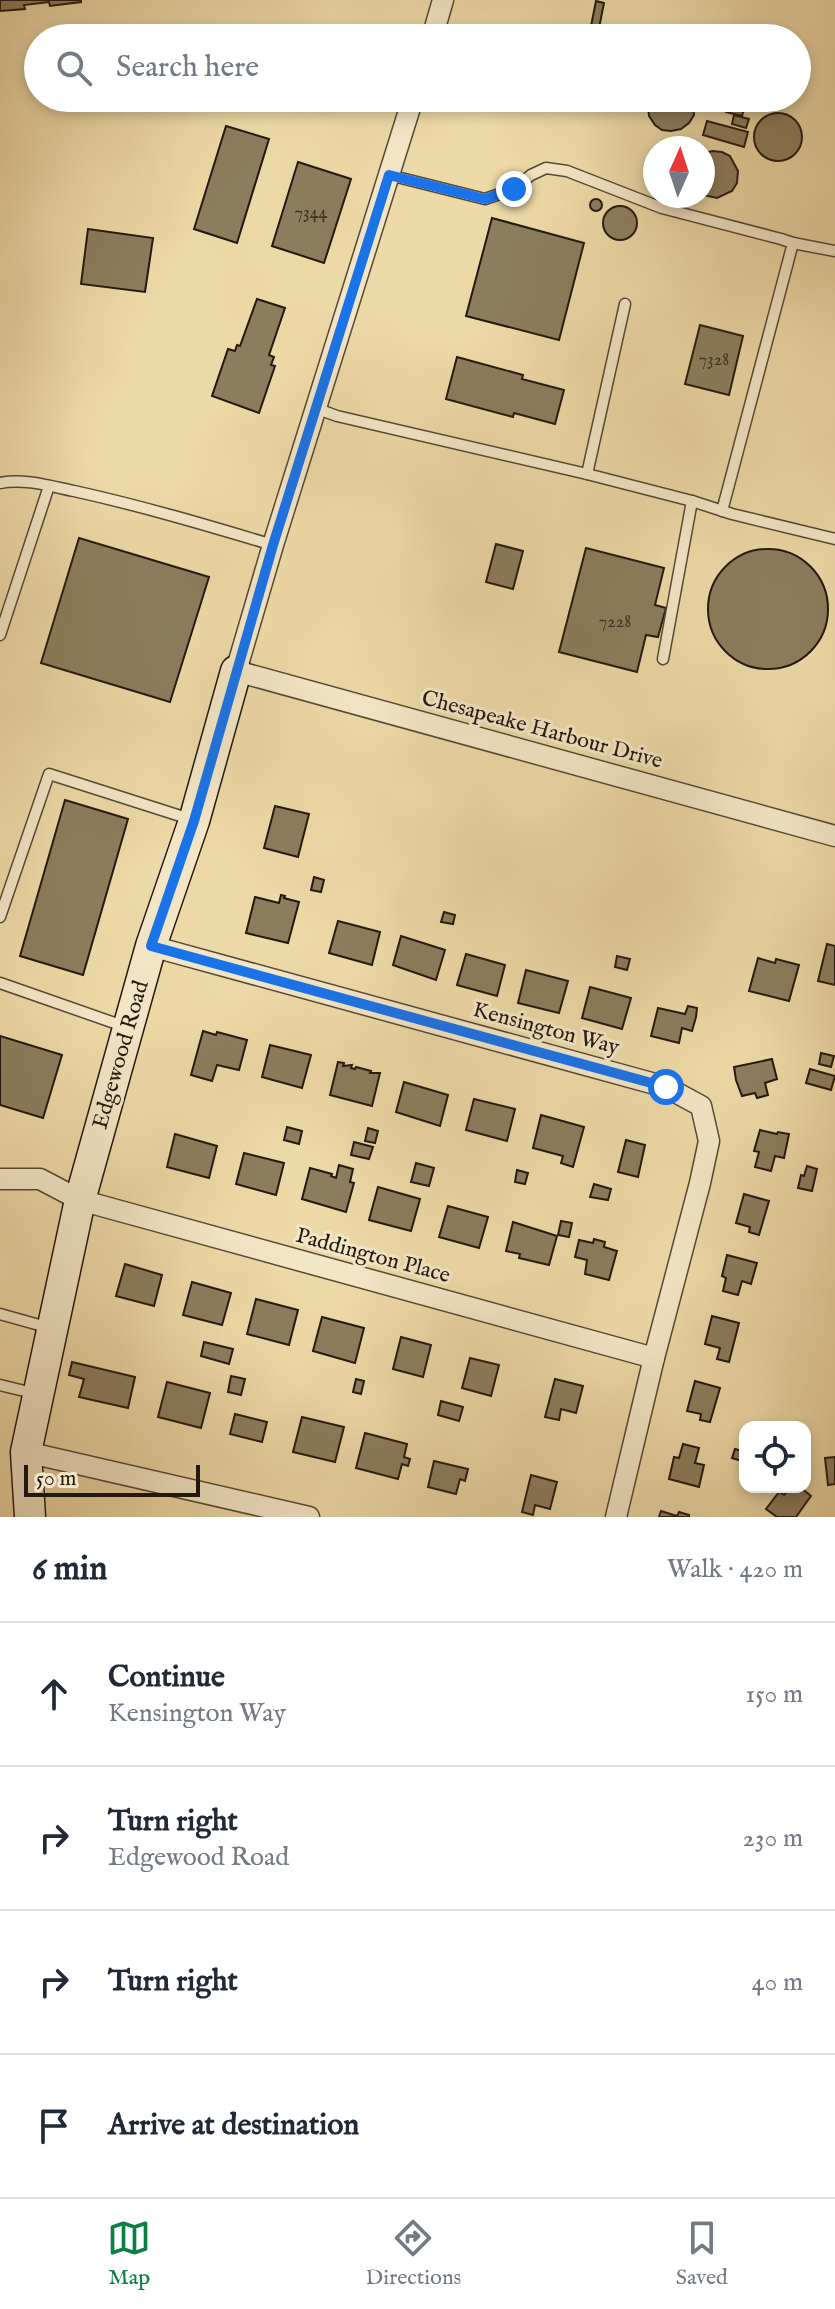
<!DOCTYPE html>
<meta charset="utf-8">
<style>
:root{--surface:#fff;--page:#f2f2f3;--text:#1f2937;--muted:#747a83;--line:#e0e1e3;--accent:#0b8043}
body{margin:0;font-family:"IM FELL English",serif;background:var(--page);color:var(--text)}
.controls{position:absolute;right:24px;bottom:24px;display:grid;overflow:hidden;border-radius:16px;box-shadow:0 4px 12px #0003}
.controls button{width:72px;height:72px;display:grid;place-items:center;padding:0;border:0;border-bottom:2px solid var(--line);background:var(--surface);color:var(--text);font:40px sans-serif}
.compass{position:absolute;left:643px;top:136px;width:72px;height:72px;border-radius:50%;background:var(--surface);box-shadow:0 4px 12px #0003;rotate:3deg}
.scale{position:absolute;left:24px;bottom:20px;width:176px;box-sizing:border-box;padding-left:8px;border:4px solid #23190f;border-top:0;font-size:22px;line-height:28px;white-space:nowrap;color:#23190f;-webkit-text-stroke:6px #f3e6c6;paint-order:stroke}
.stop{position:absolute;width:24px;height:24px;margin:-18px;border:6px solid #1a73e8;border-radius:50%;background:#fff}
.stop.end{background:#1a73e8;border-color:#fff;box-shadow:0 2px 8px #0008}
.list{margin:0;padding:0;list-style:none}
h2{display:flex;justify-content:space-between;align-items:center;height:104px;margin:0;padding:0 32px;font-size:34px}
h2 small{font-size:26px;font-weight:400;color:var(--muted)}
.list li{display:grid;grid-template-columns:52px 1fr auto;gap:24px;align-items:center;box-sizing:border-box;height:144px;padding:0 32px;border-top:2px solid var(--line)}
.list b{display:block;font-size:30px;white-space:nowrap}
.list p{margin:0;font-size:26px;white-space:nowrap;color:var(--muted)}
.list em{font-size:26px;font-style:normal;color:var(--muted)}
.icon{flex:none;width:44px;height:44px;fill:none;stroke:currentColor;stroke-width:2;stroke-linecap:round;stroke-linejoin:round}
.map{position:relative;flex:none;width:835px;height:1517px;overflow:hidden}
.search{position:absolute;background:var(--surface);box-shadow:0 4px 12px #0003;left:24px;right:24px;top:24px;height:88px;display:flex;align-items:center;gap:20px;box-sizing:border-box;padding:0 28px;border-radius:44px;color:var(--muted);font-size:30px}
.sheet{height:680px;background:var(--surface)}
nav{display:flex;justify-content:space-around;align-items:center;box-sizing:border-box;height:112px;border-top:2px solid var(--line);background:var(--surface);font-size:22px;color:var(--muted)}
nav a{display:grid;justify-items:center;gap:4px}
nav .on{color:var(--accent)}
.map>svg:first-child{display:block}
.building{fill:#8c7d5e;stroke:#23190f;stroke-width:2}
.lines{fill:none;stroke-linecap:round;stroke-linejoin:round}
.lane-casing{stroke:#564935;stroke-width:13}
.street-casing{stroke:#564935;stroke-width:23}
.secondary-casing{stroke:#23190f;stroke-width:33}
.lane{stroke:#f3e6c6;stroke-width:10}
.street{stroke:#f3e6c6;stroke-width:20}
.secondary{stroke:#f3e6c6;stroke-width:30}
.route{stroke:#1a73e8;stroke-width:10}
.labels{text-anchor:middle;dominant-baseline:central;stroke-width:6;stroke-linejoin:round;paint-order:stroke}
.number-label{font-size:18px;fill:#3d3223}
.street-label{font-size:22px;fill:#23190f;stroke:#f3e6c6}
</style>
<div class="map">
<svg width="835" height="1517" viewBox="0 0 835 1517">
<rect width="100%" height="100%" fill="#edd9a7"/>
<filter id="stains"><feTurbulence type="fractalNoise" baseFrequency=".0025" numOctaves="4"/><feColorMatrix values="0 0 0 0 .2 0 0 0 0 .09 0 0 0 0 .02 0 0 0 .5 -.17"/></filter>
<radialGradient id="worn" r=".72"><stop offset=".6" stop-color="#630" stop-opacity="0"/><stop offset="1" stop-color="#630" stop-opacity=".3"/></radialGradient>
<g class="building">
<polygon points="0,0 81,0 81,2 50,6 49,2 24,5 25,9 0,11"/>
<polygon points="596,1 604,3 597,38 589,36"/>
<polygon points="650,98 692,98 694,115 689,123 681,129 671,131 662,130 655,125 649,116 648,107"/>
<polygon points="728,105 744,109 742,116 726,112"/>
<circle cx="778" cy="137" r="24"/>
<polygon points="734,115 749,119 746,128 732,124"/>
<polygon points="707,121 748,132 744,147 703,135"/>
<polygon points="226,126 269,139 237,243 194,229"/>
<polygon points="712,151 722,152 730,156 738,171 737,183 732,191 717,198 703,195 703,154"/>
<polygon points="298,162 351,179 324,263 272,246"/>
<circle cx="596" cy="205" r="6"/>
<circle cx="620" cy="223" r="17"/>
<polygon points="492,218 584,243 559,340 466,316"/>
<polygon points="88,229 153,238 145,292 81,284"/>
<polygon points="257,299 285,308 269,355 274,357 271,365 275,366 259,413 212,396 228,349 235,351 237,345 240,346"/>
<polygon points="700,325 743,336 729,395 685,384"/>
<polygon points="457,357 523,375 522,379 564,390 555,424 514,413 513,417 446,399"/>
<polygon points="79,538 209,577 170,702 41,663"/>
<polygon points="496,544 523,551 513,589 486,582"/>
<polygon points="586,548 664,568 655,605 666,608 658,637 646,635 637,672 559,652"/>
<circle cx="768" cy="609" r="60"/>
<polygon points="65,800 128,819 83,975 20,956"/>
<polygon points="275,806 309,814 298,857 264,848"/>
<polygon points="314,877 324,880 321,892 311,890"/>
<polygon points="281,895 285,896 284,898 299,902 288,943 246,933 255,897 279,903"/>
<polygon points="444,912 455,915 453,924 441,922"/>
<polygon points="338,921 380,932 372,965 329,953"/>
<polygon points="401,936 445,950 436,980 393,965"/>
<polygon points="827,944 835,946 835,985 818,981"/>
<polygon points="466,954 505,965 497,996 457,985"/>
<polygon points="617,956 630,959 627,970 615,967"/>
<polygon points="758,958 775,963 776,959 799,965 789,1001 749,991"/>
<polygon points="526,970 568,981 559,1013 518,1003"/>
<polygon points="590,987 631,998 622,1029 582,1018"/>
<polygon points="688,1006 697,1008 696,1017 692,1031 682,1028 679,1043 651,1036 658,1008 685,1014"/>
<polygon points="203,1031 216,1035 217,1032 247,1040 239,1070 217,1065 212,1081 191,1075"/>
<polygon points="0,1036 62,1055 43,1118 0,1105"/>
<polygon points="270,1045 311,1055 302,1088 262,1077"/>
<polygon points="821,1053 834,1056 831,1067 819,1064"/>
<polygon points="772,1059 777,1079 765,1083 768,1095 757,1098 755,1093 742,1096 736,1080 734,1067"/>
<polygon points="338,1062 344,1063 343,1066 352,1065 351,1068 355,1069 356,1067 371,1071 370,1073 380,1073 372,1106 330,1095"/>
<polygon points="810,1069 835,1076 831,1090 806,1083"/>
<polygon points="404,1082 448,1095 440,1126 396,1112"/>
<polygon points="474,1099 515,1109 507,1141 466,1130"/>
<polygon points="541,1115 584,1127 573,1167 561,1163 563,1156 533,1148"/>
<polygon points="287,1127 302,1131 299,1144 284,1140"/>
<polygon points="368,1128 378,1131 375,1143 365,1141"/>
<polygon points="760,1130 777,1134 778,1132 789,1134 784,1158 775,1156 771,1171 755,1167 759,1152 754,1151"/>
<polygon points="175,1134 217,1146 209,1178 167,1167"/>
<polygon points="626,1140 645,1145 638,1177 618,1172"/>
<polygon points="354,1142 373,1147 369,1159 351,1155"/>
<polygon points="244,1153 284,1163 276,1195 236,1184"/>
<polygon points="416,1163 434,1168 429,1186 411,1182"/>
<polygon points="339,1165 353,1169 350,1182 354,1183 346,1212 302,1199 310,1168 332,1174 331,1176 336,1178"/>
<polygon points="807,1166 817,1169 812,1191 798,1188 801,1175 804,1176"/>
<polygon points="517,1170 528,1173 525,1184 515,1182"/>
<polygon points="594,1184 611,1189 608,1200 590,1197"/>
<polygon points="378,1187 420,1199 411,1231 369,1220"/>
<polygon points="744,1194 769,1201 759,1235 749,1232 750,1227 736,1223"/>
<polygon points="448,1206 488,1217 479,1248 439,1237"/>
<polygon points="561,1221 572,1223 569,1237 558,1235"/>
<polygon points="513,1222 557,1236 549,1265 519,1258 520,1254 506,1251"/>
<polygon points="594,1239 605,1242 604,1247 617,1251 609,1280 585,1274 587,1260 575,1257 579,1240 593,1243"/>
<polygon points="727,1255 757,1263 751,1284 742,1281 738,1295 723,1291 726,1278 722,1276"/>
<polygon points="125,1264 162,1275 154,1306 116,1296"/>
<polygon points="192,1282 231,1293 222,1325 183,1315"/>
<polygon points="256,1299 298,1310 289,1345 247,1334"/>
<polygon points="712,1316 739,1323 729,1362 717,1359 720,1348 705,1344"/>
<polygon points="322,1317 364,1328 355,1363 313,1351"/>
<polygon points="401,1337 431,1345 423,1377 393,1369"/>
<polygon points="204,1342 233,1349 229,1364 201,1356"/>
<polygon points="470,1358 499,1365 491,1396 462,1388"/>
<polygon points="72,1362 135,1377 128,1408 79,1397 84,1379 69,1375"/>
<polygon points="231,1376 245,1379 241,1395 228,1392"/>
<polygon points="356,1379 364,1381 361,1394 353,1392"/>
<polygon points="555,1379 583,1386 576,1413 561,1409 559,1420 545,1417"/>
<polygon points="695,1381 720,1388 710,1422 700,1420 701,1414 687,1411"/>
<polygon points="167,1382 210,1393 201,1428 158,1417"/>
<polygon points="441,1401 463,1407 459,1421 438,1415"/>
<polygon points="235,1414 267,1422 262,1442 230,1434"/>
<polygon points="302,1417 344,1427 335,1462 293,1452"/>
<polygon points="365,1433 407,1444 404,1457 410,1459 408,1466 402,1464 398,1479 356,1468"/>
<polygon points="683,1444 699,1448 695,1463 704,1465 699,1487 669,1479 674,1457 679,1458"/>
<polygon points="735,1449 745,1452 745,1462 732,1458"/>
<polygon points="835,1457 835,1484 828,1485 825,1458"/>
<polygon points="434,1461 468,1469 465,1481 460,1479 456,1494 428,1487"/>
<polygon points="531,1475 557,1482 550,1509 535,1505 533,1515 522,1512"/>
<polygon points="791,1487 800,1487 811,1496 796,1517 777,1517 766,1509 779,1492 784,1495"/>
<polygon points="661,1511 677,1516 679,1512 689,1515 689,1517 659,1517"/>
</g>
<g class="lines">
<g class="lane-casing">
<g id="lane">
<polyline points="389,175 485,199 514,189 531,175 546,168 567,171 662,208 781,239 793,243 835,251"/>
<polyline points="315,408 337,416 587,474 692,501 732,514 835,539"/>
<polyline points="587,474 625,304"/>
<path d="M0 483C24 478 50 486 74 491 142 506 206 525 273 545"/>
<polyline points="722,511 793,243"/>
<polyline points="0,635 49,486"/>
<polyline points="663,659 692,501"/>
<polyline points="0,917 49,774 193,820"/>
<polyline points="0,983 126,1027"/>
<polyline points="0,1314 50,1328"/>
<polyline points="0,1385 37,1394"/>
</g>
</g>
<g class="street-casing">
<g id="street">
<polyline points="432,38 443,0"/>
<polyline points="413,98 273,545 236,671 835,836"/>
<polyline points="151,946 666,1087 701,1106 709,1141 700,1183 654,1358 616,1517"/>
<polyline points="0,1179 40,1179 80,1200 654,1358"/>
<polyline points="26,1452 309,1517"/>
</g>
</g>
<g class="secondary-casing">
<polyline id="secondary" points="30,1517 26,1452 80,1200 151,946 194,821 236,671"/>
</g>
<use href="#lane" class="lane"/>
<use href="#street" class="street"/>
<use href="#secondary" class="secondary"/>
</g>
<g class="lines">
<polyline class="route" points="514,189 485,199 389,175 273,545 194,821 151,946 666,1087"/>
</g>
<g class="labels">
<g class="number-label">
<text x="311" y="213">7344</text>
<text x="714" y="360">7328</text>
<text x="615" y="622">7228</text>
</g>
<g class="street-label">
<text transform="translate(542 730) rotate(15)">Chesapeake Harbour Drive</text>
<text transform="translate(546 1029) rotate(15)">Kensington Way</text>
<text transform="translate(121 1055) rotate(-74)">Edgewood Road</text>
<text transform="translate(373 1256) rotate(15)">Paddington Place</text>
</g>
</g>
<rect width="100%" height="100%" filter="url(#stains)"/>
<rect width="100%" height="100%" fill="url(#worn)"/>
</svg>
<div class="controls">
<button><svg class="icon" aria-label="locate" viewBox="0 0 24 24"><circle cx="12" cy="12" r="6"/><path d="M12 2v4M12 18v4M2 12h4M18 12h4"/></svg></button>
</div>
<svg class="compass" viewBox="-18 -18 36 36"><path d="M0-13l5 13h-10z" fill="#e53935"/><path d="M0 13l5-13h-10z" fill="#747a83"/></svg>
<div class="scale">50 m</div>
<div class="stop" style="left:666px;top:1087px"></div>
<div class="stop end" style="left:514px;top:189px"></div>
<div class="search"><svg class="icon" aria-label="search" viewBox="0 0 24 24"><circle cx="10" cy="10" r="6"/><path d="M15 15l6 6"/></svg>Search here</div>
</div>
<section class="sheet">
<h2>6 min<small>Walk · 420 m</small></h2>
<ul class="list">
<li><svg class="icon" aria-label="ahead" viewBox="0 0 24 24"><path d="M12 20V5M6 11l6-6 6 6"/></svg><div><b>Continue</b><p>Kensington Way</p></div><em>150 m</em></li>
<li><svg class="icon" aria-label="right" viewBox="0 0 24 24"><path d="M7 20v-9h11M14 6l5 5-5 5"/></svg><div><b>Turn right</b><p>Edgewood Road</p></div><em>230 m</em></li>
<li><svg class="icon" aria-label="right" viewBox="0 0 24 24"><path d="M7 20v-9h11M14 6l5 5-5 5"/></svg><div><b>Turn right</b></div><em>40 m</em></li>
<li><svg class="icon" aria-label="arrive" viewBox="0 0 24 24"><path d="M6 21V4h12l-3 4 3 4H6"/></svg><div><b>Arrive at destination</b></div></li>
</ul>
</section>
<nav>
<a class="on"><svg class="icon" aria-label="map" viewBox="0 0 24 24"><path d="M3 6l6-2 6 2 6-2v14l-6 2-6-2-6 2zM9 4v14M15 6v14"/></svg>Map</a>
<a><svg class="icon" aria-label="directions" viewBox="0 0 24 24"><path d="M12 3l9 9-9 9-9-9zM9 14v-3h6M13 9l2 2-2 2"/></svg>Directions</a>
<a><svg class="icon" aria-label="saved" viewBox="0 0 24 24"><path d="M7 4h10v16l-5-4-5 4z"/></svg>Saved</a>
</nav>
